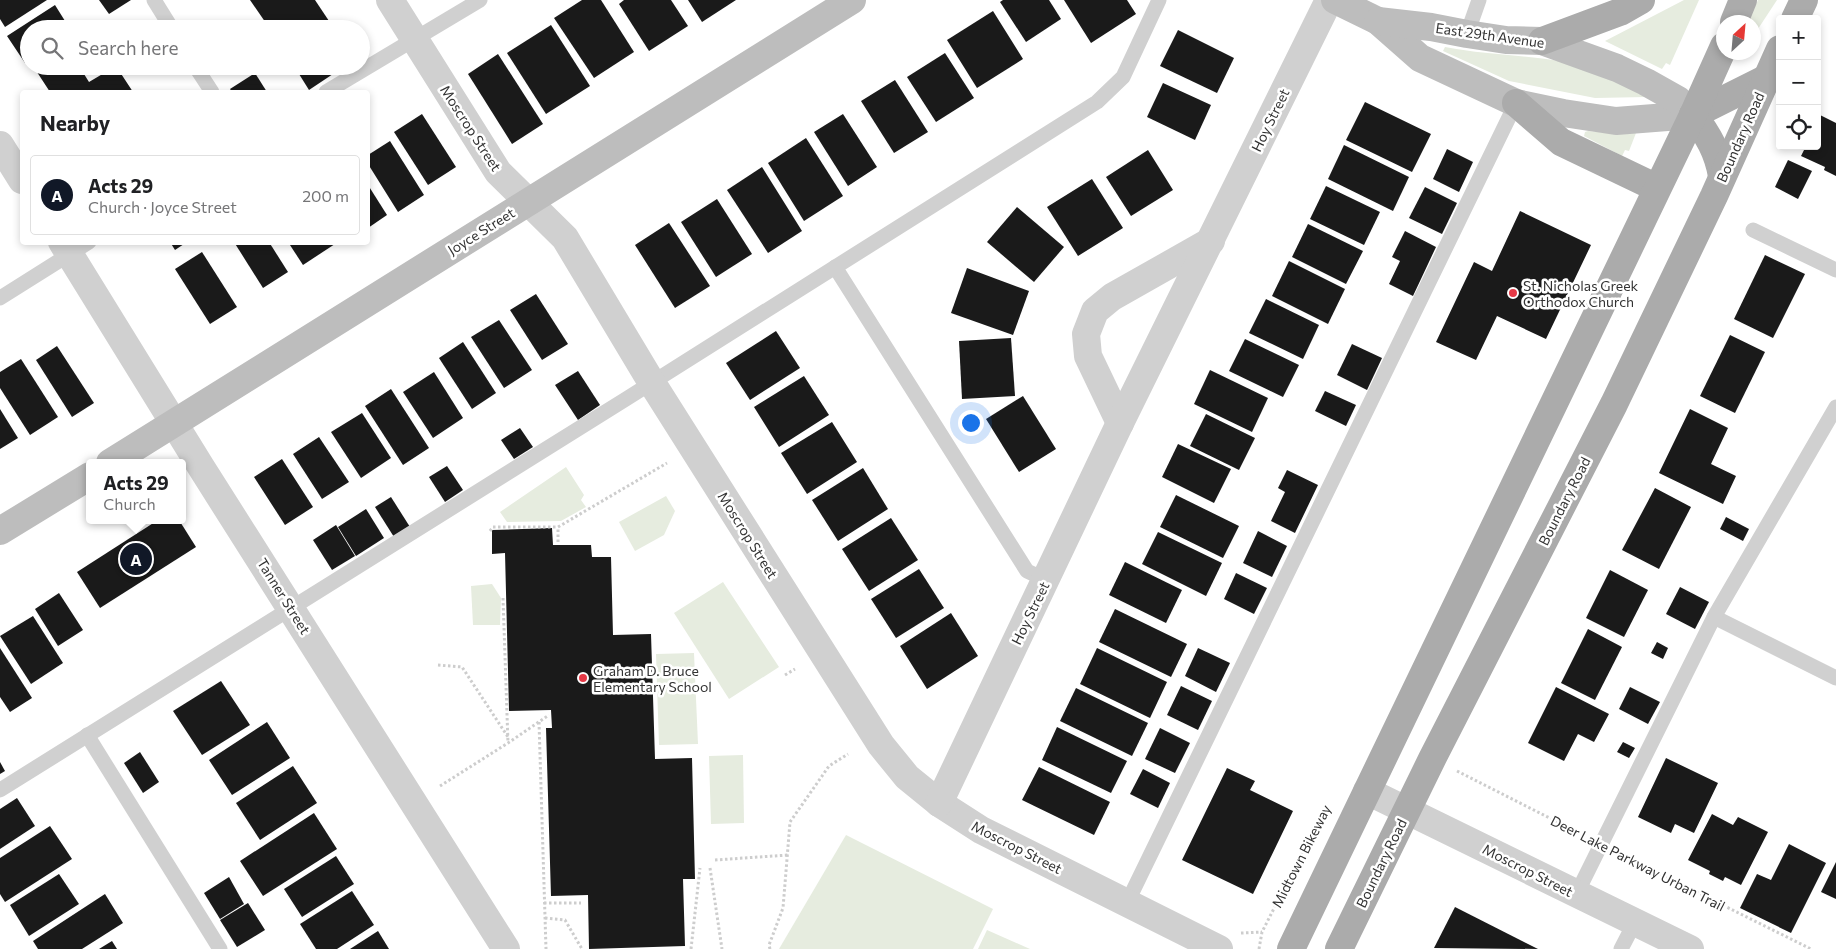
<!DOCTYPE html>
<meta charset="utf-8">
<style>
:root{--surface:#fff;--page:#f2f2f2;--text:#202124;--muted:#757577;--line:#e0e0e0;--accent:#111827}
body{margin:0;font-family:Commissioner,sans-serif;background:var(--page);color:var(--text)}
.controls{position:absolute;right:15px;top:15px;display:grid;overflow:hidden;border-radius:5px;box-shadow:0 2px 8px #0003}
.controls button{width:45px;height:45px;display:grid;place-items:center;padding:0;border:0;border-bottom:1px solid var(--line);background:var(--surface);color:var(--text);font:25px sans-serif}
.compass{position:absolute;left:1716px;top:15px;width:45px;height:45px;border-radius:50%;background:var(--surface);box-shadow:0 2px 8px #0003;rotate:26deg}
.you{position:absolute;left:970px;top:422px;width:18px;height:18px;margin:-12px;border:4px solid #fff;border-radius:50%;background:#1a73e8;box-shadow:0 0 0 8px #1a73e833}
.badge{display:grid;place-items:center;width:32px;height:32px;border-radius:50%;background:var(--accent);color:#fff;font-size:16px;font-weight:700}
.pin{position:absolute;translate:-50% -50%;border:2px solid #fff;box-shadow:0 1px 5px #0006}
.popup{position:absolute;left:86px;top:459px;width:100px;height:65px;box-sizing:border-box;display:grid;place-content:center;border-radius:5px;background:var(--surface);filter:drop-shadow(0 1px 4px #0005);font-size:16px;white-space:nowrap;color:var(--muted)}
.popup b{font-size:19px;color:var(--text)}
.popup::after{content:'';position:absolute;left:50%;top:100%;margin-left:-10px;border:10px solid transparent;border-top-color:var(--surface)}
.list{margin:0;padding:0;list-style:none}
h2{display:flex;justify-content:space-between;align-items:center;height:65px;margin:0;padding:0 20px;font-size:21px}
h2 small{font-size:16px;font-weight:400;color:var(--muted)}
.list li{display:grid;grid-template-columns:32px 1fr auto;gap:15px;align-items:center;box-sizing:border-box;height:80px;margin:0 10px 10px;padding:0 10px;border:1px solid var(--line);border-radius:5px}
.list b{display:block;font-size:19px;white-space:nowrap}
.list p{margin:0;font-size:16px;white-space:nowrap;color:var(--muted)}
.list em{font-size:16px;font-style:normal;color:var(--muted)}
.icon{flex:none;width:28px;height:28px;fill:none;stroke:currentColor;stroke-width:2;stroke-linecap:round;stroke-linejoin:round}
.map{position:relative;flex:none;width:1836px;height:949px;overflow:hidden}
.search{position:absolute;background:var(--surface);box-shadow:0 2px 8px #0003;left:20px;top:20px;width:350px;height:55px;display:flex;align-items:center;gap:12px;box-sizing:border-box;padding:0 18px;border-radius:28px;color:var(--muted);font-size:19px}
.panel{position:absolute;background:var(--surface);box-shadow:0 2px 8px #0003;left:20px;top:90px;width:350px;height:155px;border-radius:5px}
.map>svg:first-child{display:block}
.green{fill:#e6ecdf}
.building{fill:#1a1a1a}
.lines{fill:none;stroke-linecap:round;stroke-linejoin:round}
.path{stroke:#cdcdcd;stroke-width:3;stroke-dasharray:2.5 2.5;stroke-linecap:butt}
.service{stroke:#d0d0d0;stroke-width:15}
.minor{stroke:#d0d0d0;stroke-width:28}
.tertiary{stroke:#d0d0d0;stroke-width:28}
.secondary{stroke:#bdbdbd;stroke-width:28}
.primary{stroke:#ababab;stroke-width:28}
.poi-dot{fill:#e63946;stroke:#fff;stroke-width:2}
.labels{text-anchor:middle;dominant-baseline:central;stroke-width:5;stroke-linejoin:round;paint-order:stroke}
.street-label{font-size:14px;fill:#333;stroke:#fff}
.poi-label{font-size:14px;fill:#333;stroke:#fff;text-anchor:start}
</style>
<div class="map">
<svg width="1836" height="949" viewBox="0 0 1836 949">
<rect width="100%" height="100%" fill="#fff"/>
<g class="green">
<polygon points="1684,0 1699,0 1670,65 1666,63 1662,69 1605,41"/>
<polygon points="1758,0 1777,0 1754,35 1754,22 1748,22"/>
<path d="M1445 47C1495 57 1548 54 1596 70 1614 76 1631 88 1647 97L1595 98 1509 81 1443 51Z"/>
<polygon points="1588,131 1620,134 1636,133 1629,151 1625,150 1622,156 1584,136 1585,132"/>
<polygon points="566,467 584,495 581,500 586,507 561,521 507,522 500,512"/>
<polygon points="666,496 675,511 664,535 635,551 619,522"/>
<polygon points="723,582 779,667 729,699 674,613"/>
<polygon points="492,584 501,598 500,625 473,625 471,586"/>
<polygon points="694,653 698,744 659,745 656,654"/>
<polygon points="743,755 744,823 711,824 709,756"/>
<polygon points="846,835 993,909 973,949 779,949"/>
<polygon points="987,930 1030,949 978,949"/>
</g>
<g class="building">
<polygon points="0,0 47,0 5,27 0,19"/>
<polygon points="99,0 131,0 109,14"/>
<polygon points="250,0 315,0 329,21 318,29 270,29"/>
<polygon points="582,0 601,0 634,52 594,78 554,18"/>
<polygon points="624,0 671,0 688,26 649,51 619,4"/>
<polygon points="688,0 736,0 702,22"/>
<polygon points="1003,0 1049,0 1061,19 1026,42 1000,2"/>
<polygon points="1064,0 1127,0 1136,14 1091,43"/>
<polygon points="55,5 70,29 29,29 29,60 25,63 7,36"/>
<polygon points="993,11 1023,59 977,88 947,40"/>
<polygon points="551,25 590,86 546,114 507,53"/>
<polygon points="1178,30 1234,58 1217,93 1160,66"/>
<polygon points="945,53 974,98 936,122 907,77"/>
<polygon points="498,54 543,124 512,144 468,74"/>
<polygon points="38,66 79,66 89,82 116,66 133,92 50,92 35,69"/>
<polygon points="294,66 345,66 309,90"/>
<polygon points="255,73 267,92 232,92 230,89"/>
<polygon points="895,80 928,132 894,153 861,101"/>
<polygon points="1163,83 1211,105 1195,140 1147,117"/>
<polygon points="1365,102 1431,134 1412,172 1346,140"/>
<polygon points="422,114 456,167 428,185 394,132"/>
<polygon points="843,114 877,167 848,186 814,132"/>
<polygon points="1820,115 1836,123 1836,176 1824,170 1825,167 1801,156 1806,146 1817,146 1817,122"/>
<polygon points="806,138 843,196 804,221 768,163"/>
<polygon points="390,141 424,195 398,212 368,164 368,155"/>
<polygon points="1344,145 1409,177 1393,211 1328,179"/>
<polygon points="1447,149 1473,162 1459,192 1433,179"/>
<polygon points="1148,150 1173,190 1131,216 1106,177"/>
<polygon points="1788,160 1812,171 1798,199 1775,187"/>
<polygon points="762,167 802,231 768,253 727,190"/>
<polygon points="1092,179 1123,228 1078,256 1047,207"/>
<polygon points="368,185 387,215 368,228"/>
<polygon points="1326,186 1380,212 1364,245 1310,219"/>
<polygon points="1425,187 1457,203 1442,234 1409,218"/>
<polygon points="717,199 752,254 716,277 681,222"/>
<polygon points="1017,207 1064,247 1034,282 987,242"/>
<polygon points="1520,211 1591,245 1546,339 1497,316 1476,360 1436,342 1474,262 1492,271"/>
<polygon points="669,223 710,286 675,308 635,245"/>
<polygon points="1308,224 1363,251 1346,284 1292,257"/>
<polygon points="1405,231 1436,247 1413,296 1389,284 1400,261 1392,257"/>
<polygon points="170,242 187,242 175,250"/>
<polygon points="234,242 269,242 288,272 263,288"/>
<polygon points="288,242 338,242 303,265"/>
<polygon points="202,252 237,307 210,324 175,269"/>
<polygon points="1765,255 1805,274 1773,338 1734,319"/>
<polygon points="1289,261 1345,289 1328,324 1272,296"/>
<polygon points="967,268 1029,291 1013,335 951,313"/>
<polygon points="536,294 568,344 542,360 510,310"/>
<polygon points="1266,299 1319,325 1303,359 1249,333"/>
<polygon points="499,320 532,370 504,388 471,337"/>
<polygon points="776,331 800,368 750,400 726,363"/>
<polygon points="1730,335 1765,352 1735,413 1700,396"/>
<polygon points="1011,338 1015,396 962,399 959,341"/>
<polygon points="1245,339 1299,365 1283,397 1229,371"/>
<polygon points="463,342 496,393 472,409 439,358"/>
<polygon points="1352,344 1382,358 1367,390 1337,375"/>
<polygon points="57,346 94,403 72,417 36,360"/>
<polygon points="21,359 58,417 30,435 0,388 0,372"/>
<polygon points="1210,370 1268,398 1252,432 1194,404"/>
<polygon points="578,371 600,405 578,420 555,385"/>
<polygon points="434,372 463,418 433,438 403,392"/>
<polygon points="804,376 829,415 779,447 754,407"/>
<polygon points="391,389 429,448 403,465 365,406"/>
<polygon points="1325,391 1356,405 1346,426 1315,411"/>
<polygon points="1023,396 1056,449 1019,472 986,419"/>
<polygon points="0,409 18,438 0,449"/>
<polygon points="1690,409 1728,428 1711,464 1736,476 1723,504 1659,473"/>
<polygon points="362,413 391,458 361,478 331,432"/>
<polygon points="1206,414 1255,438 1239,470 1190,446"/>
<polygon points="832,422 857,462 807,494 781,453"/>
<polygon points="520,428 533,447 514,459 501,440"/>
<polygon points="319,437 349,482 322,499 293,454"/>
<polygon points="1178,444 1231,469 1214,503 1162,477"/>
<polygon points="282,459 313,507 285,525 254,477"/>
<polygon points="447,466 463,490 445,502 429,477"/>
<polygon points="863,468 888,509 838,541 812,500"/>
<polygon points="1287,470 1318,485 1295,533 1271,521 1285,492 1278,488"/>
<polygon points="1655,488 1691,507 1659,569 1622,550"/>
<polygon points="1176,495 1239,526 1223,558 1160,527"/>
<polygon points="391,497 410,527 394,537 375,507"/>
<polygon points="366,509 384,538 356,556 338,527"/>
<polygon points="1726,517 1749,529 1743,541 1720,529"/>
<polygon points="891,518 918,560 869,591 842,549"/>
<polygon points="158,520 179,520 196,547 100,608 77,572"/>
<polygon points="336,525 355,556 332,570 313,540"/>
<polygon points="552,528 553,545 591,545 592,557 611,557 613,635 651,634 655,759 692,758 695,879 683,879 685,946 589,949 588,895 551,896 546,728 552,728 551,710 509,711 505,553 492,554 492,530"/>
<polygon points="1258,531 1287,546 1272,577 1243,563"/>
<polygon points="1158,532 1222,563 1206,596 1142,564"/>
<polygon points="1125,562 1182,590 1166,623 1109,595"/>
<polygon points="919,569 944,608 896,638 871,599"/>
<polygon points="1610,570 1648,590 1624,637 1586,618"/>
<polygon points="1236,573 1267,588 1254,614 1224,599"/>
<polygon points="1680,587 1709,602 1695,629 1666,614"/>
<polygon points="59,593 83,630 58,646 35,609"/>
<polygon points="1115,609 1187,644 1171,677 1099,642"/>
<polygon points="951,613 978,656 927,689 900,646"/>
<polygon points="33,616 63,663 31,684 0,636"/>
<polygon points="1588,629 1622,647 1595,700 1561,683"/>
<polygon points="1657,642 1668,648 1663,659 1651,653"/>
<polygon points="0,648 32,698 10,712 0,697"/>
<polygon points="1097,648 1167,682 1150,718 1080,684"/>
<polygon points="1198,648 1230,663 1216,692 1185,676"/>
<polygon points="221,681 250,725 202,755 173,711"/>
<polygon points="1181,686 1212,701 1198,730 1167,715"/>
<polygon points="1556,687 1609,714 1594,742 1578,734 1564,761 1528,743"/>
<polygon points="1630,687 1660,702 1648,724 1619,709"/>
<polygon points="1076,688 1148,723 1132,756 1060,721"/>
<polygon points="267,722 290,758 232,795 209,760"/>
<polygon points="1057,727 1127,761 1111,793 1042,760"/>
<polygon points="1160,728 1190,743 1175,773 1145,759"/>
<polygon points="1623,742 1635,748 1629,758 1617,752"/>
<polygon points="140,752 159,782 143,793 124,763"/>
<polygon points="1666,758 1718,783 1694,833 1675,824 1671,833 1638,817"/>
<polygon points="0,762 5,771 0,774"/>
<polygon points="293,766 317,803 260,840 236,803"/>
<polygon points="1039,767 1110,802 1094,835 1022,800"/>
<polygon points="1227,768 1255,781 1250,790 1293,811 1253,894 1182,860"/>
<polygon points="1143,769 1170,783 1158,808 1130,794"/>
<polygon points="17,798 35,826 0,849 0,809"/>
<polygon points="314,813 337,849 263,896 240,861"/>
<polygon points="1712,814 1733,825 1738,817 1768,832 1741,885 1725,877 1723,881 1709,874 1710,871 1688,860"/>
<polygon points="50,826 72,859 5,902 0,894 0,858"/>
<polygon points="1789,844 1826,863 1791,933 1740,908 1757,874 1771,880"/>
<polygon points="336,856 354,884 302,917 284,889"/>
<polygon points="1836,862 1836,899 1821,892"/>
<polygon points="59,874 79,904 29,936 10,905"/>
<polygon points="229,877 244,904 220,919 204,893"/>
<polygon points="352,891 374,925 337,949 316,949 300,924"/>
<polygon points="105,894 123,923 82,949 38,949 33,941"/>
<polygon points="248,903 265,930 237,947 220,920"/>
<polygon points="1455,907 1538,949 1434,948"/>
<polygon points="378,931 389,949 350,949"/>
<polygon points="112,941 117,949 99,949"/>
</g>
<g class="lines">
<g class="path">
<polyline points="490,531 493,527 558,527 667,463"/>
<polyline points="558,542 558,527"/>
<polyline points="503,598 508,743"/>
<polyline points="438,665 462,667 508,737"/>
<polyline points="785,675 795,669"/>
<polyline points="539,722 546,949"/>
<polyline points="1457,771 1583,835"/>
<polyline points="440,786 508,743 549,715"/>
<polyline points="1620,854 1811,949"/>
<polyline points="715,860 788,855"/>
<polyline points="710,868 722,949"/>
<polyline points="544,903 581,903"/>
<polyline points="545,918 565,920 582,949"/>
<polyline points="1241,933 1262,932"/>
<polyline points="691,949 700,868"/>
<polyline points="770,949 769,945 783,908 790,822 829,766 848,754"/>
<polyline points="1259,949 1262,932 1317,824"/>
</g>
<g class="service">
<polyline points="154,0 172,29"/>
<polyline points="1467,34 1479,0"/>
<polyline points="195,66 212,92"/>
<polyline points="326,92 480,0"/>
<polyline points="1753,230 1836,270"/>
<polyline points="835,267 1027,571 1046,580"/>
<polyline points="0,298 89,242"/>
<polyline points="1714,617 1836,678"/>
<polyline points="87,735 220,949"/>
<polyline points="0,790 626,399 1097,102 1123,77 1159,0"/>
<polyline points="1576,895 1714,617 1836,407"/>
<polyline points="1127,903 1516,103"/>
<polyline points="1621,949 1635,922"/>
</g>
<g class="minor">
<polyline points="390,0 498,172 565,238 652,383 881,745 907,777 939,803 981,830 1219,949"/>
<polyline points="0,145 22,180"/>
<polyline points="62,242 201,467 506,949"/>
<polyline points="1120,423 1088,356 1086,334 1095,311 1112,297 1211,241"/>
<polyline points="939,803 1120,423 1329,0"/>
</g>
<polyline class="tertiary" points="1367,791 1690,949"/>
<g class="secondary">
<polyline points="1335,0 1378,21 1420,58 1516,103 1563,113 1616,121 1693,115"/>
<polyline points="1378,21 1431,27 1467,34 1506,40 1542,41 1617,68 1646,82 1678,100 1693,115"/>
<polyline points="110,463 852,0"/>
<polyline points="0,531 90,476"/>
</g>
<g class="primary">
<polyline points="1795,19 1804,0"/>
<polyline points="1734,22 1743,0"/>
<polyline points="1542,41 1620,12 1641,0"/>
<polyline points="1516,103 1561,142 1657,188"/>
<polyline points="1693,115 1765,79"/>
<path d="M1693 115C1708 135 1718 152 1722 176"/>
<polyline points="1291,949 1693,115 1724,46"/>
<polyline points="1339,949 1432,759 1614,404 1714,196 1780,49"/>
</g>
</g>
<g class="poi-dot">
<circle cx="1513" cy="293" r="5"/>
<circle cx="583" cy="678" r="5"/>
</g>
<g class="labels">
<g class="street-label">
<text transform="translate(1490 35) rotate(8)">East 29th Avenue</text>
<text transform="translate(1270 120) rotate(-64)">Hoy Street</text>
<text transform="translate(471 128) rotate(57)">Moscrop Street</text>
<text transform="translate(1740 137) rotate(-66)">Boundary Road</text>
<text transform="translate(481 231) rotate(-32)">Joyce Street</text>
<text transform="translate(1564 501) rotate(-63)">Boundary Road</text>
<text transform="translate(748 535) rotate(58)">Moscrop Street</text>
<text transform="translate(284 596) rotate(58)">Tanner Street</text>
<text transform="translate(1030 613) rotate(-64)">Hoy Street</text>
<text transform="translate(1017 847) rotate(27)">Moscrop Street</text>
<text transform="translate(1301 856) rotate(-63)">Midtown Bikeway</text>
<text transform="translate(1381 863) rotate(-64)">Boundary Road</text>
<text transform="translate(1638 863) rotate(27)">Deer Lake Parkway Urban Trail</text>
<text transform="translate(1528 870) rotate(27)">Moscrop Street</text>
</g>
<g class="poi-label">
<text x="1523" y="285">St. Nicholas Greek<tspan x="1523" dy="16">Orthodox Church</tspan></text>
<text x="593" y="670">Graham D. Bruce<tspan x="593" dy="16">Elementary School</tspan></text>
</g>
</g>
</svg>
<div class="controls">
<button>+</button>
<button>−</button>
<button><svg class="icon" aria-label="locate" viewBox="0 0 24 24"><circle cx="12" cy="12" r="6"/><path d="M12 2v4M12 18v4M2 12h4M18 12h4"/></svg></button>
</div>
<svg class="compass" viewBox="-18 -18 36 36"><path d="M0-13l5 13h-10z" fill="#e53935"/><path d="M0 13l5-13h-10z" fill="#757577"/></svg>
<div class="you"></div>
<div class="pin badge" style="left:136px;top:559px">A</div>
<div class="popup"><b>Acts 29</b>Church</div>
<div class="search"><svg class="icon" aria-label="search" viewBox="0 0 24 24"><circle cx="10" cy="10" r="6"/><path d="M15 15l6 6"/></svg>Search here</div>
<section class="panel">
<h2>Nearby<small></small></h2>
<ul class="list">
<li><span class="badge">A</span><div><b>Acts 29</b><p>Church · Joyce Street</p></div><em>200 m</em></li>
</ul>
</section>
</div>
